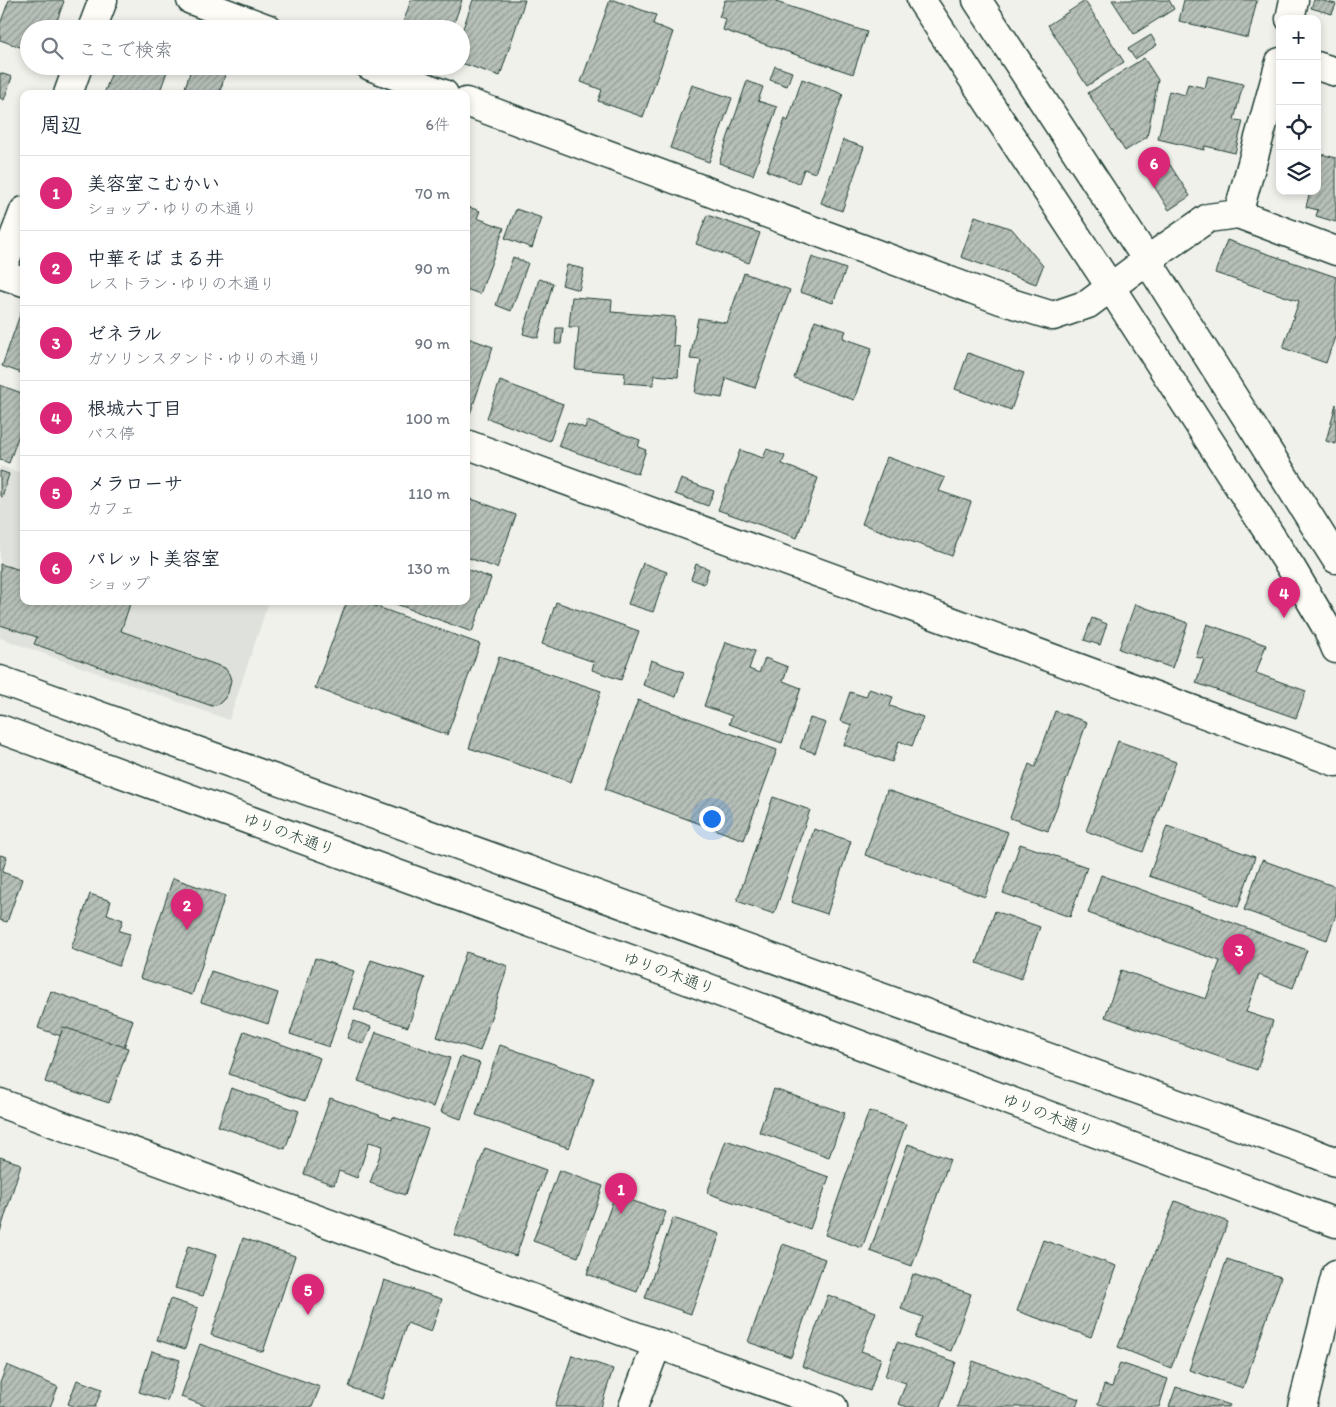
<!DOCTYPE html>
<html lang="ja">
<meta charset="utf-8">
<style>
:root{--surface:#fff;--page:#f6f6f7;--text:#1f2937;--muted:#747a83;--line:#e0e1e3;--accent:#db2777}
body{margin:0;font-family:Itim,"Klee One",sans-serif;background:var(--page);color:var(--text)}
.controls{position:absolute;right:15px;top:15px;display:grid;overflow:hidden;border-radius:10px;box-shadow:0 2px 8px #0003}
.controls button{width:45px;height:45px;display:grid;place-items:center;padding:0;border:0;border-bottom:1px solid var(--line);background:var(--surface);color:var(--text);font:25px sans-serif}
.you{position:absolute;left:711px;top:818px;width:18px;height:18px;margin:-12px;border:4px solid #fff;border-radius:50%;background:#1a73e8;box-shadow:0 0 0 8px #1a73e833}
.badge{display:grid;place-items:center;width:32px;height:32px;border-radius:50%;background:var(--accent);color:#fff;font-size:16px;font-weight:700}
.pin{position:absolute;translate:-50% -41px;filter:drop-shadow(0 1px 2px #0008)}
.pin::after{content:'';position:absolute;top:26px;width:18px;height:15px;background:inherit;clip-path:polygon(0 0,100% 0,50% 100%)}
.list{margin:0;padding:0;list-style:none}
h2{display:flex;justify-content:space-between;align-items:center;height:65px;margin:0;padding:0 20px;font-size:21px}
h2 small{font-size:16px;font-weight:400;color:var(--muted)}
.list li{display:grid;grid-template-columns:32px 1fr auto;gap:15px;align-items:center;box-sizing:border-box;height:75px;padding:0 20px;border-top:1px solid var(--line)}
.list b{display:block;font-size:19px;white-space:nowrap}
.list p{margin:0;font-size:16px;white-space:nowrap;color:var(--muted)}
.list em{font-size:16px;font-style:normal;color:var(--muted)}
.icon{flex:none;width:28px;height:28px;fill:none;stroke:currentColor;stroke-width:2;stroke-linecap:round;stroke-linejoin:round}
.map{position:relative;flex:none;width:1336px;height:1407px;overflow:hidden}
.search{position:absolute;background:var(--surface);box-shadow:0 2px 8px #0003;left:20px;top:20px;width:450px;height:55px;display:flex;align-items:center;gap:12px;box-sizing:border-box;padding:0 18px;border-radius:28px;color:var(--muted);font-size:19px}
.panel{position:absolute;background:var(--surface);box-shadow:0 2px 8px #0003;left:20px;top:90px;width:450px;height:515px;border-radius:10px}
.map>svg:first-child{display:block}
.built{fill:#dfe2dc}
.building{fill:url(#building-hatch);stroke:#1f3d34}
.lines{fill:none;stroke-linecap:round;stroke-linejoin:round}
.minor-casing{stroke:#1f3d34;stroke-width:31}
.tertiary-casing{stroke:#1f3d34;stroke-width:31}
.minor{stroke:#fdfcf7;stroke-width:28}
.tertiary{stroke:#fdfcf7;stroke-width:28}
.labels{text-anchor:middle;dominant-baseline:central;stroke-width:4;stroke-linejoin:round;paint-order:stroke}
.street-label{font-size:16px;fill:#1f3d34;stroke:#fdfcf7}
</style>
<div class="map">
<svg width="1336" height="1407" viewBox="0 0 1336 1407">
<defs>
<pattern id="building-hatch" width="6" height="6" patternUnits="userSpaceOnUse" patternTransform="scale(1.25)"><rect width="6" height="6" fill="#b6bfb8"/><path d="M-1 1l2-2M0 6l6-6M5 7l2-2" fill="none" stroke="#939c96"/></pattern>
</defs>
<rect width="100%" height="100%" fill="#f0f1eb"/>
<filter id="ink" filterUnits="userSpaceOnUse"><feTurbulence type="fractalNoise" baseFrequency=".02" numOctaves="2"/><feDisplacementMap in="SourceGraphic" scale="10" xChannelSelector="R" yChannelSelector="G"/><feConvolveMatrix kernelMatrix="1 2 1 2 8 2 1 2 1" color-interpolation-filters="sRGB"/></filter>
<g filter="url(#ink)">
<polygon class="built" points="0,466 24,474 24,601 269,601 229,720 0,638"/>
<g class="building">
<polygon points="9,0 61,0 64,1 54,29 29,29 29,50 0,40 0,24"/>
<polygon points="411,0 462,0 452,29 401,29"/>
<polygon points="473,0 525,0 500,76 461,63 461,34"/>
<polygon points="610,0 614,0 656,15 653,24 673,32 643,117 598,101 602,90 581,82"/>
<polygon points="725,0 777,0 776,2 867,32 853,74 723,30 726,19 719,17"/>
<polygon points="1112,0 1169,0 1174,9 1134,34"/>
<polygon points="1184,0 1257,0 1248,38 1179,21"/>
<polygon points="1314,0 1319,0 1336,4 1332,14 1311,8"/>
<polygon points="1085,1 1124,62 1087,86 1048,25"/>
<polygon points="1151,35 1157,45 1135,59 1128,49"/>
<polygon points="1144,58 1158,80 1147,137 1125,151 1088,93"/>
<polygon points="114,66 169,66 159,94 104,94"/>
<polygon points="192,66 228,66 219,94 183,94"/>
<polygon points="775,66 792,72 787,86 770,80"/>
<polygon points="0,73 12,77 4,100 0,98"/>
<polygon points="1208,76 1243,84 1234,120 1243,121 1235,153 1205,146 1204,150 1158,139 1169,91 1185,95 1188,84 1205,88"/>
<polygon points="802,79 843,94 815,173 804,169 799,183 767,171 785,119 788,121"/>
<polygon points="747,81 763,87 758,101 777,107 753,175 719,163"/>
<polygon points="692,85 732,98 709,162 670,148"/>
<polygon points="843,140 864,147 842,211 821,203"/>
<polygon points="1161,151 1190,196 1169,210 1140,164"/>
<polygon points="1321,154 1336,158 1336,222 1316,216 1318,210 1306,207 1310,191 1317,191 1317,167"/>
<polygon points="466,206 480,211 477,218 504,228 480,294 466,289"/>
<polygon points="516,209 542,218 532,248 505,238"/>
<polygon points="707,215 760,233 749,263 696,244"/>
<polygon points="975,216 1012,229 1043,266 1036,284 961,257"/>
<polygon points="1227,240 1336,277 1336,334 1326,363 1283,348 1299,301 1215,273"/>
<polygon points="513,257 528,263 511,311 496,305"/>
<polygon points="812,257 846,269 833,303 800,292"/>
<polygon points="567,265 584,269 579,290 562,285"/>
<polygon points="744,273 790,290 755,388 726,378 722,398 695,393 701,360 690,359 698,318 727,323"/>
<polygon points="539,279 553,283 538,338 523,334"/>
<polygon points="572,297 612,300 611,312 675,317 673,346 680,347 678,377 654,375 653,385 624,383 625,373 575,369 579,327 569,327"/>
<polygon points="21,312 24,313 24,374 2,366"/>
<polygon points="815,320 846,331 843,338 872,348 854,400 794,378"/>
<polygon points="556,328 563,328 561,344 555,344"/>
<polygon points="468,338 493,347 470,414 466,413 466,345"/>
<polygon points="968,353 1024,373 1011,410 955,389"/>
<polygon points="500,381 563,404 550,441 487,418"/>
<polygon points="0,385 24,394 24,420 9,463 0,460"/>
<polygon points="1336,404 1336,444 1326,441"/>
<polygon points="587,421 640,440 638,447 646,450 638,474 558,446 568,422 585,428"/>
<polygon points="767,449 785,456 782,464 818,478 797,538 718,510 740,450 763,458"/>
<polygon points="887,457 945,478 939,491 971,502 952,556 862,524"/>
<polygon points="0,471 9,474 2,497 0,496"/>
<polygon points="681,479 714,491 708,506 675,494"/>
<polygon points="466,497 516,515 497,568 466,557"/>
<polygon points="643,563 667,572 653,612 628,604"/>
<polygon points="0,564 24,571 24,601 131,601 121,631 225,668 229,674 231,680 228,693 224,699 219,704 212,706 34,644 37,637 0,625"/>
<polygon points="696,564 709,569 704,584 691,579"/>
<polygon points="466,569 491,578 472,632 388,601 466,601"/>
<polygon points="347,601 361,601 480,644 447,735 315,688"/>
<polygon points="556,602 639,631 621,680 592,670 594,662 542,644"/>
<polygon points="1135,604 1188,623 1172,668 1119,649"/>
<polygon points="1092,618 1107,624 1100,645 1084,640"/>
<polygon points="1207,624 1266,645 1256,673 1306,691 1296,718 1196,683 1204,659 1196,657"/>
<polygon points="726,642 755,651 749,669 759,673 765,658 788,667 783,681 801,688 782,743 729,724 732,716 704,706"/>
<polygon points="499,657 601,691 571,782 469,748"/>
<polygon points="651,660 684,672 676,697 643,685"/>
<polygon points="869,689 893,697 890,706 923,717 912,746 899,741 892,762 844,745 852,725 840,721 850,692 866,697"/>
<polygon points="638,700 777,750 744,840 605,789"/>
<polygon points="1055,711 1087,722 1048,831 1010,818 1029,764 1035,767"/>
<polygon points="810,718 826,723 815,753 800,748"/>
<polygon points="1118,741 1176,762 1143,852 1086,831"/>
<polygon points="887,790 1008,832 985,897 865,855"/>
<polygon points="773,797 810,810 774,914 737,901"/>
<polygon points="1167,826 1255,857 1238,907 1149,876"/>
<polygon points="814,829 851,841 827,914 791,902"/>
<polygon points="1020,844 1087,867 1070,917 1003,893"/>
<polygon points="0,855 7,857 2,872 22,879 7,922 0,920"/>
<polygon points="1262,860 1336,887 1336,915 1327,940 1244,910"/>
<polygon points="1101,875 1307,950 1293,988 1259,975 1246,1012 1273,1021 1257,1070 1105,1017 1121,970 1206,999 1220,961 1088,913"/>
<polygon points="173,878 225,896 192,995 140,978"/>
<polygon points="90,894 111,901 107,914 123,920 119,931 130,934 119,966 71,949"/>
<polygon points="995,911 1040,927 1021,979 977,963"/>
<polygon points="466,952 508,966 480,1051 437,1037"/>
<polygon points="315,958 354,971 329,1047 290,1034"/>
<polygon points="371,960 425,978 408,1027 354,1009"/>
<polygon points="211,971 278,993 268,1024 201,1002"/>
<polygon points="51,991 133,1020 121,1057 38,1028"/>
<polygon points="354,1021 371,1027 364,1044 347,1038"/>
<polygon points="63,1027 128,1048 109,1103 45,1082"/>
<polygon points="244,1031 320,1058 305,1101 229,1074"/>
<polygon points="376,1032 450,1058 433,1107 358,1081"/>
<polygon points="500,1045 594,1078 569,1148 476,1115"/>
<polygon points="460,1057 480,1063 461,1119 441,1112"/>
<polygon points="231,1088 299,1111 285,1149 218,1126"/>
<polygon points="774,1089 845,1113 829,1157 759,1132"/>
<polygon points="330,1098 379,1115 379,1116 392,1120 393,1117 428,1129 405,1195 370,1183 383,1146 369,1142 357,1178 339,1171 334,1185 304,1174"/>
<polygon points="869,1111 906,1124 862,1248 825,1235"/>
<polygon points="726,1140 829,1177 810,1229 707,1193"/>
<polygon points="908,1144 950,1159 912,1266 870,1251"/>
<polygon points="485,1148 546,1170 516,1256 454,1235"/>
<polygon points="0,1157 21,1164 0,1232"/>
<polygon points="559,1170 603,1186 578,1257 533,1241"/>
<polygon points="615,1195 666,1212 637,1292 587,1274"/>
<polygon points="1175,1201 1228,1222 1171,1368 1118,1347"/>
<polygon points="673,1218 720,1234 691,1314 645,1298"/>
<polygon points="243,1238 295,1256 263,1352 211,1335"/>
<polygon points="1043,1240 1116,1266 1091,1337 1017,1311"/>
<polygon points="783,1244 825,1259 791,1357 748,1342"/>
<polygon points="188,1246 216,1255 203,1296 175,1288"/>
<polygon points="1227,1259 1281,1277 1243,1388 1189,1370"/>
<polygon points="913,1274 971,1294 951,1351 915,1338 923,1317 901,1309"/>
<polygon points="384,1280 442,1299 431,1332 407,1323 382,1399 349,1387"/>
<polygon points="828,1295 876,1312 861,1351 881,1358 870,1391 802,1366"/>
<polygon points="170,1299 198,1308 185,1349 157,1340"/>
<polygon points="897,1342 956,1362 940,1407 908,1407 898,1404 906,1383 885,1376"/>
<polygon points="200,1344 320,1387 312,1407 208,1407 181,1397"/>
<polygon points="152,1351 180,1360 167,1401 139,1392"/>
<polygon points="572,1355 613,1369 601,1407 555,1407"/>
<polygon points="973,1361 1079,1399 1076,1407 957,1407"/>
<polygon points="1120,1363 1168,1379 1159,1407 1109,1407 1098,1404 1104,1385 1112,1387"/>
<polygon points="7,1365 58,1387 50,1407 0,1407 0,1383"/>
<polygon points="77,1380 102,1389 95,1407 76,1407 68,1404"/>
<polygon points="1176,1387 1230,1405 1229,1407 1169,1407"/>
</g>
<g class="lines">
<g class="minor-casing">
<g id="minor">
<polyline points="191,0 269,29"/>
<polyline points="1290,19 1294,0"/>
<polyline points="92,29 103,0"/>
<polyline points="370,66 444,94"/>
<polyline points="1317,66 1336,72"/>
<polyline points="68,94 78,66"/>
<polyline points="466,102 1001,300 1053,316 1088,304 1147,260 1208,218 1238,214 1336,251"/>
<polyline points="1238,214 1280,62"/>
<polyline points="0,274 24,211"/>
<polyline points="0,274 24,282"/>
<polyline points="466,444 1336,762"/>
<polyline points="0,1103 657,1344 833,1407"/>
<polyline points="633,1407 657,1344"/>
</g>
</g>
<g class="tertiary-casing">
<g id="tertiary">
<polyline points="921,0 1111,288 1292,569 1328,630 1336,649"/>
<polyline points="977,0 1147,260 1336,559"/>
<polyline points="0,680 1311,1152 1336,1162"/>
<polyline points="0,729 679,977 1336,1223"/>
<polyline points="1302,1407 1336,1274"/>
</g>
</g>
<use href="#minor" class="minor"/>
<use href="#tertiary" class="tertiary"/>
</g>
</g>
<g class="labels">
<g class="street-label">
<text transform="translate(289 834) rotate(20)">ゆりの木通り</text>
<text transform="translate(669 973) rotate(20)">ゆりの木通り</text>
<text transform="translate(1048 1115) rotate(21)">ゆりの木通り</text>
</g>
</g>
</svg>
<div class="controls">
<button>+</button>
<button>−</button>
<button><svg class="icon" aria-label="locate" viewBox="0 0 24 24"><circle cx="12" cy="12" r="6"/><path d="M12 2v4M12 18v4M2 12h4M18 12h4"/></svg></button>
<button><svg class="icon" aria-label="layers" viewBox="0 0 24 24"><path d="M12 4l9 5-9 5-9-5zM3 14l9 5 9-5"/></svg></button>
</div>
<div class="you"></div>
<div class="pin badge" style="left:621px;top:1214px">1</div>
<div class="pin badge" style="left:187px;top:930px">2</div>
<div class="pin badge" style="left:1239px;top:975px">3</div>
<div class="pin badge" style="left:1284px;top:618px">4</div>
<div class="pin badge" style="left:308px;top:1315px">5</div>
<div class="pin badge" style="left:1154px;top:188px">6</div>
<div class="search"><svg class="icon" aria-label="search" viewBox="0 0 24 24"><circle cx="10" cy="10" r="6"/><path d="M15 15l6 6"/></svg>ここで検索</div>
<section class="panel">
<h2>周辺<small>6件</small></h2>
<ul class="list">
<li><span class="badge">1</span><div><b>美容室こむかい</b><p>ショップ · ゆりの木通り</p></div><em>70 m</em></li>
<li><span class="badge">2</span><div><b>中華そば まる井</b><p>レストラン · ゆりの木通り</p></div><em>90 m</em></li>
<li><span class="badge">3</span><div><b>ゼネラル</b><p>ガソリンスタンド · ゆりの木通り</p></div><em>90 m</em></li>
<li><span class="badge">4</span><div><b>根城六丁目</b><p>バス停</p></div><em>100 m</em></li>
<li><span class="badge">5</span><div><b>メラローサ</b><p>カフェ</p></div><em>110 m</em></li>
<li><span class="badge">6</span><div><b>パレット美容室</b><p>ショップ</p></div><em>130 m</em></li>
</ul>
</section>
</div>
